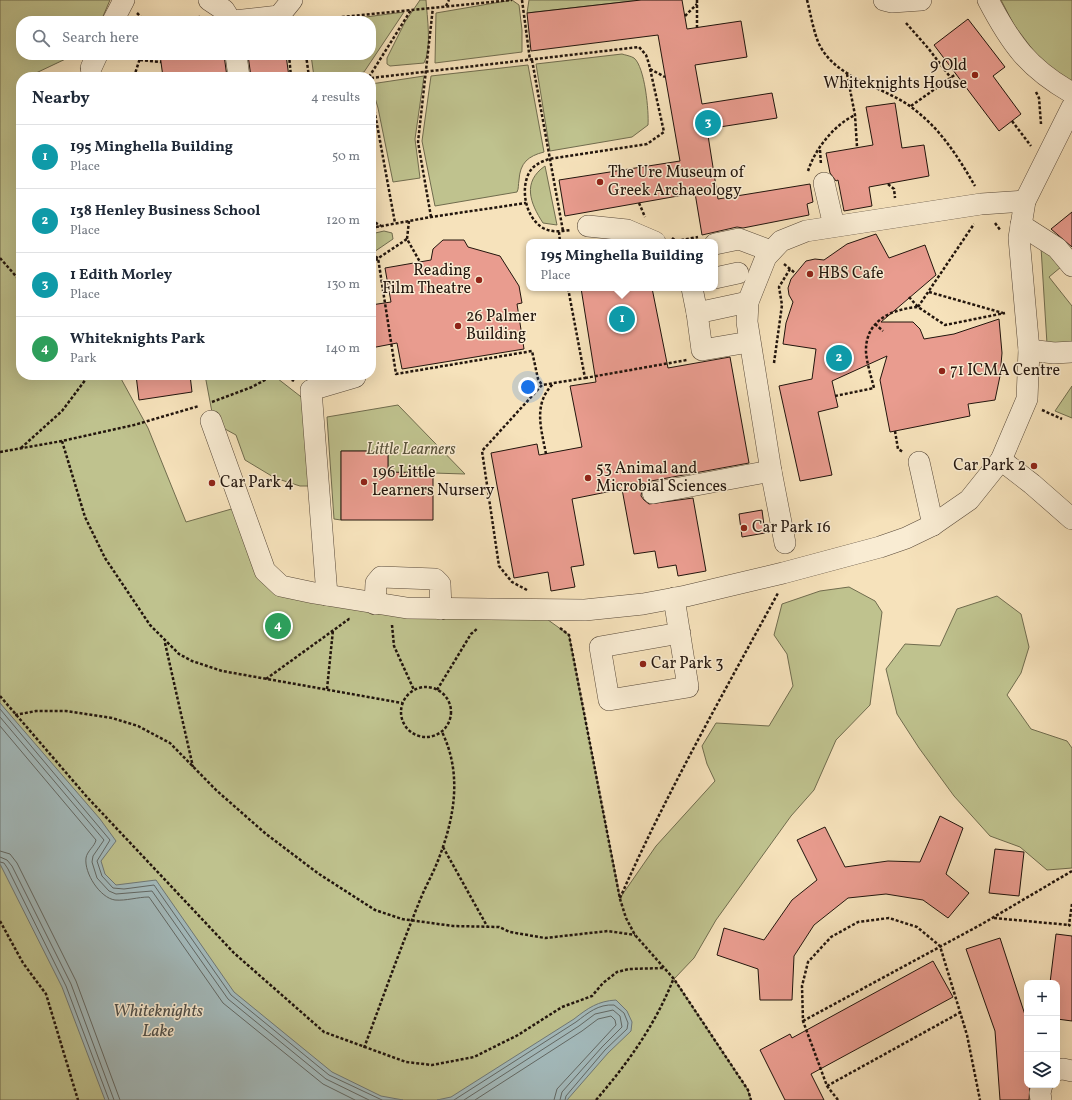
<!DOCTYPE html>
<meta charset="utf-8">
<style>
:root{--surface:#fff;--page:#f2f2f3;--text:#1f2937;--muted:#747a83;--line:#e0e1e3;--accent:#111827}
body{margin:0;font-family:Vollkorn,serif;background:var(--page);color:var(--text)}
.controls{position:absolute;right:12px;bottom:12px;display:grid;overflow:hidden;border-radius:8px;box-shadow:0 4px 16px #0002}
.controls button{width:36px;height:36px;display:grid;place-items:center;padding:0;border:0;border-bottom:1px solid var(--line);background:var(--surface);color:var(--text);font:20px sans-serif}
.you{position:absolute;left:528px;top:387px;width:14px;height:14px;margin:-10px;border:3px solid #fff;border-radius:50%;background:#1a73e8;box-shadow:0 0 0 6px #1a73e833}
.badge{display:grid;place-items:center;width:26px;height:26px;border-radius:50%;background:var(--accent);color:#fff;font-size:13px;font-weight:700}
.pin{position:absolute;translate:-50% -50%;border:2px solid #fff;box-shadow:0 1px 4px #0006}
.popup{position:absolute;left:526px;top:239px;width:192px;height:52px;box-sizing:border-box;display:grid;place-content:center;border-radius:8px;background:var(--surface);filter:drop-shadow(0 1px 3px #0005);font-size:13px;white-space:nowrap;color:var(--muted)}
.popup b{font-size:15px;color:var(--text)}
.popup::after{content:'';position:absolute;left:50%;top:100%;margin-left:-8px;border:8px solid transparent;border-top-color:var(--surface)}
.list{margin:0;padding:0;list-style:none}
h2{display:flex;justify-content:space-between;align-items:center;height:52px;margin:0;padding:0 16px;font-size:17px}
h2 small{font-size:13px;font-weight:400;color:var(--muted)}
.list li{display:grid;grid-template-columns:26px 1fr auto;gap:12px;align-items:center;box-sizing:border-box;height:64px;padding:0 16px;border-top:1px solid var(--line)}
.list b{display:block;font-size:15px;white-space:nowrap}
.list p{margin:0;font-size:13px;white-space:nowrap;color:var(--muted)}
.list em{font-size:13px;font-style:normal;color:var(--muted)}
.icon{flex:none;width:22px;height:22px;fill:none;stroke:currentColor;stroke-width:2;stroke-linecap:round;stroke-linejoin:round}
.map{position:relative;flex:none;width:1072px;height:1100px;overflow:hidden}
.search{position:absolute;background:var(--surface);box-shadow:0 4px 16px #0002;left:16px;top:16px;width:360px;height:44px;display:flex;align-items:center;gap:10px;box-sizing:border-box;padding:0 14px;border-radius:16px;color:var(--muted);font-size:15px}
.panel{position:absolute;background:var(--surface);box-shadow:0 4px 16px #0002;left:16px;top:72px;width:360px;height:308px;border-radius:16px}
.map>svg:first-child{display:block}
.green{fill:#bfc28e;stroke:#706c4e}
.water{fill:#a3babc;stroke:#6f7876}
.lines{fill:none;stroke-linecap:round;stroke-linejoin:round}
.shore{stroke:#626864;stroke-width:1}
.building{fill:#e99c8f;stroke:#22150d}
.minor-casing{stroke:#574838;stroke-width:22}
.path{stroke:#22150d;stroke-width:2.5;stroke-dasharray:3 2;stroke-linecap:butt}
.minor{stroke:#f9ecd3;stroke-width:21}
.poi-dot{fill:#8f2418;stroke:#f9ecd3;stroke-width:1.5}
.labels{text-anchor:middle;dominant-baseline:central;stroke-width:3;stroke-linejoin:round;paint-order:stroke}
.poi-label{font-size:16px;fill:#22150d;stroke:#f9ecd3;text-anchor:start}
.park-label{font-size:16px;font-style:italic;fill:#59523a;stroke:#f9ecd3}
.water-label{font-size:17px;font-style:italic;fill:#4f4f4a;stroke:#f9ecd3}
</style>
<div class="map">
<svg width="1072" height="1100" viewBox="0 0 1072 1100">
<rect width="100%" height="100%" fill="#f6e2bb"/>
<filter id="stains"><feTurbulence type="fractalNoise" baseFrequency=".005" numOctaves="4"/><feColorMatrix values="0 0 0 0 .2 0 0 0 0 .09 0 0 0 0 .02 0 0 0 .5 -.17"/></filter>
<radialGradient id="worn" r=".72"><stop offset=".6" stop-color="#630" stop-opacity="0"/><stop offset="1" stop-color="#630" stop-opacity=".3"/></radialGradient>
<g class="green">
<polygon points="0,0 110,0 101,21 21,21 21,55 74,55 36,73 36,77 21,77 21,375 119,375 148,428 186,522 242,506 281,586 544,617 569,635 620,898 656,846 715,781 707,764 702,746 716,723 769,726 793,686 787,654 774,635 782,604 820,591 849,587 875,601 882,612 870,705 836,740 814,790 791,816 716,920 694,958 674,979 748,1090 751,1100 0,1100"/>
<path d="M420 0H426C427 16 432 49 424 63L390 66 387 64V58L405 22Z"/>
<polygon points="512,0 519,5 522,30 522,52 435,63 436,13"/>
<polygon points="529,0 641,0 527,13"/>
<polygon points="1001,0 1072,0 1072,82 1042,62 1014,25"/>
<polygon points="404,12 364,72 343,77 314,77 311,55 371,55 371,21 335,21"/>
<path d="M622 54C625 55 631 56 634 58 645 67 649 112 648 125L632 137 550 151 536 64Z"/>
<path d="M528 65 544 152C528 156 520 163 519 180 518 185 519 188 517 192L435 206 422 141 431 76Z"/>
<polygon points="424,76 415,139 420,178 393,182 378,108 371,84"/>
<path d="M545 166 557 225 543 223C530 203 522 182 545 166Z"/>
<polygon points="384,231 392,233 393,239 371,254 371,234"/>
<polygon points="1045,245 1061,267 1049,277 1072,306 1072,347 1047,344 1041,247"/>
<polygon points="205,375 273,375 309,403 313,486 300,486 275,478 245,460 236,435 214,423"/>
<polygon points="1072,386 1072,418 1055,411"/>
<polygon points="398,405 465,474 400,472 388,491 388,451 341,451 341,520 334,519 327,417"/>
<polygon points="997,596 1021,614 1029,647 1021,673 1007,695 1031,729 1067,741 1072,748 1072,868 1047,870 1020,847 990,836 954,796 919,748 897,714 886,669 905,644 940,646 957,609"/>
</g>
<g class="water">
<polygon points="0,703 100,819 116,841 101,861 105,874 116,885 156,880 234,992 332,1072 381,1096 403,1100 105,1100 62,987 0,864"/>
<path d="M616 1000 627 1011 632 1022 631 1031 608 1053 567 1100H437L451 1097 574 1019C588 1008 598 1001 616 1000Z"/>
</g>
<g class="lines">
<g class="shore">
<polyline points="0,709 110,840 97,861 102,876 113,888 124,889 154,885 231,995 329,1075 382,1100"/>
<polyline points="0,717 104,840 93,856 92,862 97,878 109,891 116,894 152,891 228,999 326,1079 369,1100"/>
<path d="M0 726 96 840C95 846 87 851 86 858 84 873 100 898 115 900 126 901 138 897 149 897L223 1003 323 1084 355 1100"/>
<polyline points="0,851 10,854 17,863 76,981 120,1100"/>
<polyline points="0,857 7,860 12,866 71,984 114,1100"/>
<polyline points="0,862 4,863 8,869 66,986 109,1100"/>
<path d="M454 1100 576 1022C588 1013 598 1004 614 1005L624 1013 628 1023 627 1029 605 1050 566 1096 565 1100"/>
<polyline points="464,1100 579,1026 595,1014 613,1010 620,1016 622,1027 602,1047 562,1092 560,1100"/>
<polyline points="475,1100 582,1031 598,1019 611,1016 615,1020 616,1025 557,1089 554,1100"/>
</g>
</g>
<g class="building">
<polygon points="641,0 682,0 687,29 741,21 747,57 695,65 702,104 772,93 777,118 707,129 718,199 810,184 813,202 807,204 809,215 743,228 737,227 702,235 695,193 565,216 559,180 680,161 658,35 531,51 527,13"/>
<polygon points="968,19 1005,67 993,76 1021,114 999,131 934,45"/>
<polygon points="160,55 224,55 227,77 163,77"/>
<polygon points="248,55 286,55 289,77 251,77"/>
<polygon points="895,103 902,148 924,145 929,176 869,187 872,206 844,211 838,180 836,181 830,173 826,153 873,145 866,107"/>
<polygon points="1072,212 1072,247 1051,229"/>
<polygon points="876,234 889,258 925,245 936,275 881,322 913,322 920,329 924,339 954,334 999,319 1002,353 1000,376 995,400 968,404 970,416 890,432 880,380 887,356 832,381 838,407 818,412 832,475 800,481 779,386 812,379 816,349 783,344 786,323 793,302 789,295 788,288 791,279 806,261 815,259 824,260 847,244"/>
<polygon points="443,240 464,240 468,247 500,256 519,286 522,303 517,304 524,349 402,369 397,343 371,348 371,305 391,302 385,268 431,260 433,249"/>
<polygon points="581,288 652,288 668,368 730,357 749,463 651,481 645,484 642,489 641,496 644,500 649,504 693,498 706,571 678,576 676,565 658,568 655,551 634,554 622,489 572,499 584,565 571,567 575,587 551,591 548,572 514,578 491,453 537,444 539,455 582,447 570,386 596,382"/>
<polygon points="136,375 190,375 192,392 139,400"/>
<polygon points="341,451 388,451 388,472 433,473 433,520 341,520"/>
<polygon points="762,510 765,533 742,537 739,514"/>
<polygon points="940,816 963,828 946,874 969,893 948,918 923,900 886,894 848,898 814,925 794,956 792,1000 760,1000 758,969 717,955 724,928 764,940 792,900 817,880 797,840 825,827 845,867 888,861 920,862"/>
<polygon points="995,849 1024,852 1019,896 989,893"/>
<polygon points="1056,934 1072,936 1072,1021 1057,1019 1057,983 1050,983"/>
<polygon points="1000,938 1027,1021 1027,1085 1030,1085 1029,1100 1000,1100 995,1031 966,949"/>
<polygon points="933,961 953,997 811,1074 824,1100 785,1100 760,1050 790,1034 792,1038"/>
</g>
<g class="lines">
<g class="minor-casing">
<g id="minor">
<polyline points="209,0 224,10 231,21"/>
<polyline points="884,0 892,2 921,0"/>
<path d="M988 0C1011 44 1028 68 1072 93"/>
<polyline points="113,21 124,0"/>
<polyline points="234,21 279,16 292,0"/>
<polyline points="236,55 239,77"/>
<polyline points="91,68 97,55"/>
<polyline points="824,183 834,226"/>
<polyline points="1021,225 1057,248 1072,266"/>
<polyline points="588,226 627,230 655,242"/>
<polyline points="715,244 739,239 771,251"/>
<polyline points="715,278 738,273"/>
<polyline points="692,288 697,313"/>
<polyline points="748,302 697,313 702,350 749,342"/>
<polyline points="1029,350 1054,353 1072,352"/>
<polyline points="211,421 265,571 281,586 314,593 407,608 585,610 643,604 686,596 783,573 880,547 906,538 933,525 969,500 1001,460 1027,399 1029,350 1019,238 1025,201 1072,107"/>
<polyline points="1001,460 1032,484 1072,519"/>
<polyline points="919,462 933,525"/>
<polyline points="653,493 771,471"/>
<polyline points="785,543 771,471 747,322 748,302 766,257 781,241 806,231 981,204 1025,201"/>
<polyline points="327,595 311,390 355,377"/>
<polyline points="674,598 688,687 609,700 600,647 680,633"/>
<polyline points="375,604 376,583 381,577 435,579 440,584 441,609"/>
<polyline points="1057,1070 1063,1069 1072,1071"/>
<polyline points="1041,1100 1040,1093 1042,1085"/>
</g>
</g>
<g class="path">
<polyline points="522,0 530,60"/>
<polyline points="697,0 697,28"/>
<path d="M807 0C811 15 813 30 819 44 837 81 886 86 915 110 942 131 958 157 975 186"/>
<polyline points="446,6 449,0"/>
<polyline points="137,13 144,20 153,21"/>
<polyline points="685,16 697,4"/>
<polyline points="159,21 200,17"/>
<polyline points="302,21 512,0"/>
<polyline points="906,23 928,48 951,78"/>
<polyline points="289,55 291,77"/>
<polyline points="306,55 309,77"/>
<polyline points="140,60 161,62"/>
<polyline points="532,60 563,231"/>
<polyline points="650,69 665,77"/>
<polyline points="847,74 855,115 857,147"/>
<polyline points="134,77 141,55"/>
<polyline points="369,77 411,10"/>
<path d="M371 78 639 47 646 55 649 64 664 132 647 144 549 159C541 162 533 165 529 173 520 190 526 218 543 228 552 233 562 231 571 230"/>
<polyline points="1036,92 1039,98 1041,124"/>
<polyline points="371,101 374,108 395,223"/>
<polyline points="911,106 956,74"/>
<polyline points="1012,121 1031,146"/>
<polyline points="820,150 821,165"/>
<path d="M808 171C815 149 834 125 855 115"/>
<polyline points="888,184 894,189 895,198"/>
<polyline points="639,203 645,217"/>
<polyline points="431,217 418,142 433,7"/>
<polyline points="371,220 381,226"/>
<polyline points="409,221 407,239 420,262"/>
<polyline points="995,223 1001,231"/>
<polyline points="371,228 431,217 526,203"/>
<polyline points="559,232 560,242"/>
<polyline points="672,238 676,241 698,237"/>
<polyline points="371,254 378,258 396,374 532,351 538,379 542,385"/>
<polyline points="0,258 21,282"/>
<polyline points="371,263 407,239"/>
<polyline points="784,264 795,273"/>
<polyline points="929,292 1003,313"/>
<polyline points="909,297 918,307 945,325 1005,313"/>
<polyline points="918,307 974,224"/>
<polyline points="875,324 883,331"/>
<polyline points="774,363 782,305 779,287 790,269"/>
<polyline points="283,375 294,381"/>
<polyline points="585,378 687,360"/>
<path d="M835 396 874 388C871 376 867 364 866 352 865 321 891 309 918 307"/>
<polyline points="212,402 252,387 274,375"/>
<polyline points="1042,410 1062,419"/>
<polyline points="895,431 898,449 903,452"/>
<polyline points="62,441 85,517 105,558 150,625 179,654 192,661 222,671 402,703"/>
<polyline points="21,448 62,411 89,375"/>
<polyline points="0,452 62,441 134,425 199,406"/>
<path d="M546 454C541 428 533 404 553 384"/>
<polyline points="527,590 512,582 499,566 482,451 542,385 585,378 568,288"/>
<polyline points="392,625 394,646 414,690"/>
<polyline points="560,628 569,635 620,899 626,918 635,935 674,979 748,1090 751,1100"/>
<polyline points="165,643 193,767"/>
<polyline points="266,679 349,619 351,619"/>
<circle cx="426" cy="712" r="25"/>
<polyline points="327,689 333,630"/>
<polyline points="437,690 471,634 478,628"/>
<polyline points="0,696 87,797 234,953 324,1032 406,1062 432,1065 474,1057 518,1035 562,1007 592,996 603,983 617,972 629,969 664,968"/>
<polyline points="15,715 36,711 66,711 112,718 138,726 170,743 216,790 266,834 319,874 375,910 402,919 453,926 499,927 510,932 545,938 608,931 635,935"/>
<polyline points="443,847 487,926"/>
<path d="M620 898C666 794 723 694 778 593"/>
<polyline points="1072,904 1069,925 1072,927"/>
<polyline points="994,918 1069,925"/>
<polyline points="0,921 23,963 46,994 78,1100"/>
<polyline points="803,1021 982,924 1072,871"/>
<path d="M364 1048C382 1000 399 952 418 905 424 889 433 874 439 858 455 816 462 773 442 732"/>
<polyline points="827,1086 961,1012"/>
<path d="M596 1100C628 1063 655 1025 673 980"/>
<polyline points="838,1100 827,1086 803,1021 802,986 808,962 831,937 858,922 889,918 917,927 940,946 967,1035 980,1100"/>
</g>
<use href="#minor" class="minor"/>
</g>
<g class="poi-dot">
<circle cx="975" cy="75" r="4"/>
<circle cx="600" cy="182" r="4"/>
<circle cx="810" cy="274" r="4"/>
<circle cx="479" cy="280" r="4"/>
<circle cx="458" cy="326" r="4"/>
<circle cx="942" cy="371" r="4"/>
<circle cx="1034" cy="466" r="4"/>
<circle cx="588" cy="478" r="4"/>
<circle cx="364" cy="482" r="4"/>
<circle cx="212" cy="483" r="4"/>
<circle cx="744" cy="528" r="4"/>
<circle cx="643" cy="664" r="4"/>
</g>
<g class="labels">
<g class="poi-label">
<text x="967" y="66" text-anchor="end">9 Old<tspan x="967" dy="18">Whiteknights House</tspan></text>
<text x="608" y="173">The Ure Museum of<tspan x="608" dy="18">Greek Archaeology</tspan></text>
<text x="471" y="271" text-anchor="end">Reading<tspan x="471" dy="18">Film Theatre</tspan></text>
<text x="818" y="274">HBS Cafe</text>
<text x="466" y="317">26 Palmer<tspan x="466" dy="18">Building</tspan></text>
<text x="950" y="371">71 ICMA Centre</text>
<text x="1026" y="466" text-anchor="end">Car Park 2</text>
<text x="596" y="469">53 Animal and<tspan x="596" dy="18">Microbial Sciences</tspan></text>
<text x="372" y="473">196 Little<tspan x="372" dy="18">Learners Nursery</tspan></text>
<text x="220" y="483">Car Park 4</text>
<text x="752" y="528">Car Park 16</text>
<text x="651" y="664">Car Park 3</text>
</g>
<g class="park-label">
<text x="411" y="450">Little Learners</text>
</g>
<g class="water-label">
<text x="158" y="1011">Whiteknights<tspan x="158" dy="20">Lake</tspan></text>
</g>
</g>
<rect width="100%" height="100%" filter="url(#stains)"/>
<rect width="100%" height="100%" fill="url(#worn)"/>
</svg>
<div class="controls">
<button>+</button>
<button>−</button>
<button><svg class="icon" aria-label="layers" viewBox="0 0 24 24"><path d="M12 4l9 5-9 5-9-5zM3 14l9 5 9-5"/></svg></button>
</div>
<div class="you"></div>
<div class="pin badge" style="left:622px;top:319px;background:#0f9aa8">1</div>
<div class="popup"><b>195 Minghella Building</b>Place</div>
<div class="pin badge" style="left:839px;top:358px;background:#0f9aa8">2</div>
<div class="pin badge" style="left:708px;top:123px;background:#0f9aa8">3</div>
<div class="pin badge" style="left:278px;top:626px;background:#2e9e5b">4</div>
<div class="search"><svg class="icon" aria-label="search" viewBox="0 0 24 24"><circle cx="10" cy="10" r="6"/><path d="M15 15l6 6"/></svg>Search here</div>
<section class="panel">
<h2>Nearby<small>4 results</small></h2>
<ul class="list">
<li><span class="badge" style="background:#0f9aa8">1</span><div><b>195 Minghella Building</b><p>Place</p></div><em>50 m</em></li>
<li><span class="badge" style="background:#0f9aa8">2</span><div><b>138 Henley Business School</b><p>Place</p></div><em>120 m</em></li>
<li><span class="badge" style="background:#0f9aa8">3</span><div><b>1 Edith Morley</b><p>Place</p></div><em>130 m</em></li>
<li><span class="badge" style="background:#2e9e5b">4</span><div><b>Whiteknights Park</b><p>Park</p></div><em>140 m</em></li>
</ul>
</section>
</div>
